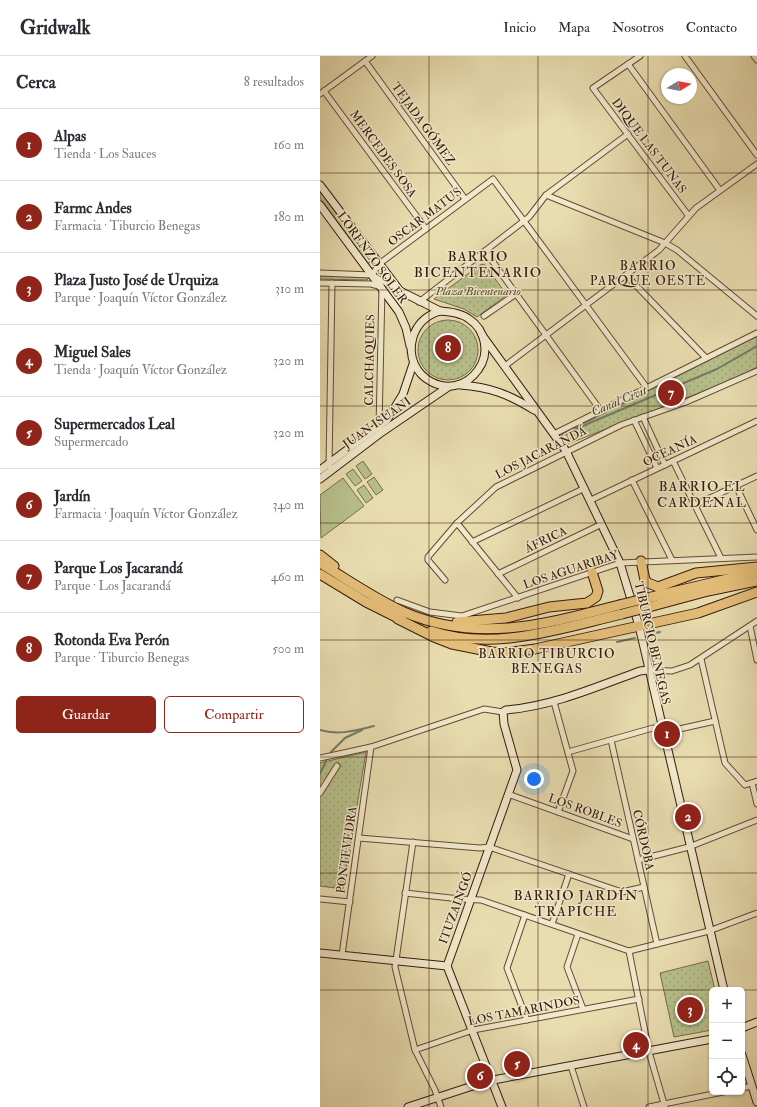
<!DOCTYPE html>
<html lang="es">
<meta charset="utf-8">
<style>
:root{--surface:#fff;--page:#f2f2f3;--text:#2b2b33;--muted:#7c7c81;--line:#e1e1e2;--accent:#8f2418}
body{margin:0;font-family:"IM FELL Double Pica",serif;background:var(--page);color:var(--text)}
.controls{position:absolute;right:12px;bottom:12px;display:grid;overflow:hidden;border-radius:6px;box-shadow:0 1px 3px #0004}
.controls button{width:36px;height:36px;display:grid;place-items:center;padding:0;border:0;border-bottom:1px solid var(--line);background:var(--surface);color:var(--text);font:20px sans-serif}
.compass{position:absolute;left:341px;top:12px;width:36px;height:36px;border-radius:50%;background:var(--surface);box-shadow:0 1px 3px #0004;rotate:80deg}
.you{position:absolute;left:214px;top:723px;width:14px;height:14px;margin:-10px;border:3px solid #fff;border-radius:50%;background:#1a73e8;box-shadow:0 0 0 6px #1a73e833}
.badge{display:grid;place-items:center;width:26px;height:26px;border-radius:50%;background:var(--accent);color:#fff;font-size:13px;font-weight:700}
.pin{position:absolute;translate:-50% -50%;border:2px solid #fff;box-shadow:0 1px 4px #0006}
.list{margin:0;padding:0;list-style:none}
h2{display:flex;justify-content:space-between;align-items:center;height:52px;margin:0;padding:0 16px;font-size:17px}
h2 small{font-size:13px;font-weight:400;color:var(--muted)}
.list li{display:grid;grid-template-columns:26px 1fr auto;gap:12px;align-items:center;box-sizing:border-box;height:72px;padding:0 16px;border-top:1px solid var(--line)}
.list b{display:block;font-size:15px;white-space:nowrap}
.list p{margin:0;font-size:13px;white-space:nowrap;color:var(--muted)}
.list em{font-size:13px;font-style:normal;color:var(--muted)}
.actions{display:flex;gap:8px;padding:12px 16px}
.actions a{flex:1;padding:9px 0;border:1px solid var(--accent);border-radius:6px;text-align:center;font-size:14px;color:var(--accent)}
.actions .main{background:var(--accent);color:#fff}
.icon{flex:none;width:22px;height:22px;fill:none;stroke:currentColor;stroke-width:2;stroke-linecap:round;stroke-linejoin:round}
.map{position:relative;flex:none;width:437px;height:1051px;overflow:hidden}
header{display:flex;align-items:center;gap:24px;box-sizing:border-box;height:56px;padding:0 20px;background:var(--surface);border-bottom:1px solid var(--line)}
header strong{font-size:19px}
nav{display:flex;gap:22px;margin-inline-start:auto;font-size:14px}
main{display:flex}
aside{flex:1;background:var(--surface)}
.map>svg:first-child{display:block}
.green{fill:#b7c08b;stroke:#776d4b}
.park{fill:url(#park-dots);stroke:#776d4b}
.lines{fill:none;stroke-linecap:round;stroke-linejoin:round}
.stream{stroke:#727c68;stroke-width:2}
.street-casing{stroke:#644b34;stroke-width:7}
.secondary-casing{stroke:#371a0b;stroke-width:9}
.highway-casing{stroke:#371a0b;stroke-width:11}
.street{stroke:#f1e9cc;stroke-width:5}
.secondary{stroke:#f1e9cc;stroke-width:7}
.highway{stroke:#e4be78;stroke-width:9}
.highway-bridge-casing{stroke:#371a0b;stroke-width:11;stroke-linecap:butt}
.highway-bridge{stroke:#e4be78;stroke-width:9}
.grid{fill:none;stroke:#371a0b;stroke-width:1;stroke-opacity:0.55}
.labels{text-anchor:middle;dominant-baseline:central;stroke-width:3;stroke-linejoin:round;paint-order:stroke}
.street-label{font-size:12px;fill:#371a0b;stroke:#f1e9cc}
.park-label{font-size:12px;font-style:italic;fill:#5d4c31;stroke:#f1e9cc}
.neighbourhood-label{font-size:13px;letter-spacing:1px;fill:#371a0b;stroke:#f1e9cc}
.water-label{font-size:13px;font-style:italic;fill:#544b3a;stroke:#f1e9cc}
.quarter-label{font-size:14px;letter-spacing:1px;fill:#371a0b;stroke:#f1e9cc}
</style>
<header>
<strong>Gridwalk</strong>
<nav><a>Inicio</a><a>Mapa</a><a>Nosotros</a><a>Contacto</a></nav>
</header>
<main>
<aside>
<h2>Cerca<small>8 resultados</small></h2>
<ul class="list">
<li><span class="badge">1</span><div><b>Alpas</b><p>Tienda · Los Sauces</p></div><em>160 m</em></li>
<li><span class="badge">2</span><div><b>Farmc Andes</b><p>Farmacia · Tiburcio Benegas</p></div><em>180 m</em></li>
<li><span class="badge">3</span><div><b>Plaza Justo José de Urquiza</b><p>Parque · Joaquín Víctor González</p></div><em>310 m</em></li>
<li><span class="badge">4</span><div><b>Miguel Sales</b><p>Tienda · Joaquín Víctor González</p></div><em>320 m</em></li>
<li><span class="badge">5</span><div><b>Supermercados Leal</b><p>Supermercado</p></div><em>320 m</em></li>
<li><span class="badge">6</span><div><b>Jardín</b><p>Farmacia · Joaquín Víctor González</p></div><em>340 m</em></li>
<li><span class="badge">7</span><div><b>Parque Los Jacarandá</b><p>Parque · Los Jacarandá</p></div><em>460 m</em></li>
<li><span class="badge">8</span><div><b>Rotonda Eva Perón</b><p>Parque · Tiburcio Benegas</p></div><em>500 m</em></li>
</ul>
<div class="actions"><a class="main">Guardar</a><a>Compartir</a></div>
</aside>
<div class="map">
<svg width="437" height="1051" viewBox="0 0 437 1051">
<defs>
<pattern id="park-dots" width="8" height="8" patternUnits="userSpaceOnUse"><rect width="8" height="8" fill="#b7c08b"/><path d="M2 2h.1M6 6h.1" fill="none" stroke="#9ea477" stroke-width="1.8" stroke-linecap="round"/></pattern>
</defs>
<rect width="100%" height="100%" fill="#e9ddb0"/>
<filter id="stains"><feTurbulence type="fractalNoise" baseFrequency=".005" numOctaves="4"/><feColorMatrix values="0 0 0 0 .2 0 0 0 0 .09 0 0 0 0 .02 0 0 0 .5 -.17"/></filter>
<radialGradient id="worn" r=".72"><stop offset=".6" stop-color="#630" stop-opacity="0"/><stop offset="1" stop-color="#630" stop-opacity=".3"/></radialGradient>
<g class="green">
<polygon points="0,135 51,205 48,208 0,142"/>
<polygon points="0,220 46,221 48,222 47,224 0,223"/>
<polygon points="43,405 52,418 45,423 36,410"/>
<polygon points="33,413 42,425 35,430 26,418"/>
<polygon points="54,421 63,434 56,439 47,426"/>
<polygon points="23,422 44,450 1,482 0,439"/>
<polygon points="44,429 53,442 46,447 37,434"/>
</g>
<g class="park">
<polygon points="164,208 187,239 157,261 144,253 114,243 160,209"/>
<circle cx="128" cy="294" r="30"/>
<polygon points="437,280 437,311 415,323 250,387 245,387 241,380 243,378"/>
<polygon points="46,696 23,833 0,830 0,707"/>
<polygon points="388,905 395,934 392,934 392,974 354,981 340,917"/>
</g>
<g class="lines">
<g class="stream">
<polyline points="239,380 397,313 437,290"/>
<polyline points="326,579 340,576"/>
<polyline points="297,586 315,582"/>
<path d="M0 674C18 680 37 674 54 670"/>
<polyline points="11,696 25,682 42,674"/>
<polyline points="0,718 6,705"/>
</g>
<g class="street-casing">
<g id="street">
<polyline points="320,0 273,32 368,159"/>
<polyline points="365,0 437,99"/>
<polyline points="434,0 437,4"/>
<polyline points="45,5 145,143"/>
<polyline points="308,8 399,133"/>
<polyline points="4,35 106,173"/>
<polyline points="0,38 52,0"/>
<polyline points="226,139 345,187 357,194 437,260"/>
<polyline points="165,195 281,355"/>
<polyline points="0,217 52,219 77,233"/>
<polyline points="52,219 59,208 173,123 327,332"/>
<polyline points="306,219 386,302"/>
<polyline points="0,227 51,228 62,231 59,372"/>
<polyline points="99,246 209,161 226,139 308,78"/>
<polyline points="164,260 196,238"/>
<polyline points="185,310 339,194 376,152 437,108"/>
<polyline points="323,361 345,409"/>
<polyline points="314,364 337,412"/>
<polyline points="234,378 437,277"/>
<polyline points="353,405 401,502"/>
<polyline points="9,410 12,227"/>
<polyline points="312,424 352,504"/>
<polyline points="416,430 437,474"/>
<polyline points="271,444 437,365"/>
<polyline points="375,449 437,420"/>
<polyline points="137,467 198,542"/>
<polyline points="152,486 265,432"/>
<polyline points="178,518 282,468"/>
<polyline points="125,524 108,504 108,501 137,467 176,431 301,369 366,346 437,315"/>
<polyline points="77,544 110,556 142,560 300,507 437,501"/>
<polyline points="430,570 437,604"/>
<polyline points="381,603 405,707 425,729 437,725"/>
<polyline points="328,614 352,615 370,609 437,565"/>
<polyline points="234,646 253,715 238,756"/>
<polyline points="291,684 337,888"/>
<polyline points="248,696 333,672 346,676 395,665"/>
<polyline points="0,702 51,691 164,653 183,656"/>
<polyline points="432,727 437,748"/>
<polyline points="0,737 17,710"/>
<polyline points="188,738 313,783"/>
<polyline points="39,782 160,792 169,791 302,836 324,831"/>
<polyline points="93,786 75,911 95,994 115,1034 121,1051"/>
<polyline points="318,804 369,791 437,764"/>
<polyline points="85,837 140,843 161,844 309,895 389,875 437,857"/>
<polyline points="0,843 30,846"/>
<polyline points="205,859 187,912 207,964"/>
<polyline points="232,868 249,818"/>
<polyline points="258,878 247,911 263,953"/>
<polyline points="309,895 329,996 345,1051"/>
<polyline points="22,899 51,691"/>
<polyline points="95,994 153,974 319,943"/>
<polyline points="251,1010 264,1051"/>
<polyline points="422,1032 432,1030"/>
<polyline points="329,1051 403,1036"/>
</g>
</g>
<g class="secondary-casing">
<g id="secondary">
<polyline points="0,129 80,235 120,255"/>
<polyline points="0,149 79,256 86,272 90,290"/>
<path d="M120 255C130 256 141 257 149 263 166 274 170 298 158 314 133 349 81 322 93 281 97 268 107 259 120 255Z"/>
<polyline points="162,279 246,395 300,507 319,570 404,934"/>
<path d="M140 329C170 331 188 338 214 354"/>
<polyline points="0,414 67,364 83,338 93,308"/>
<polyline points="0,423 62,376 128,331"/>
<polyline points="0,897 127,910"/>
<polyline points="422,972 437,966"/>
<polyline points="422,999 437,1046"/>
<polyline points="88,1051 168,1025 392,983"/>
<path d="M182 1051 127 910 197 714 184 668 183 656 186 654C233 650 276 631 320 615L328 614"/>
</g>
</g>
<g class="highway-casing">
<g id="highway">
<polyline points="0,499 14,510"/>
<polyline points="321,505 325,524 328,527 338,531 376,517 437,511"/>
<path d="M0 507C28 524 55 543 84 556 158 588 226 568 299 549"/>
<polyline points="0,518 46,546 82,564"/>
<polyline points="323,543 437,516"/>
<polyline points="325,552 388,535 437,525"/>
<polyline points="78,563 114,581 132,588 172,596 185,597 215,593 378,557 437,536"/>
<polyline points="137,566 186,562 229,551 267,547 276,541 278,535 272,516"/>
<path d="M111 575C174 596 241 572 302 558"/>
</g>
</g>
<use href="#street" class="street"/>
<use href="#secondary" class="secondary"/>
<use href="#highway" class="highway"/>
<g class="highway-bridge-casing">
<g id="highway-bridge">
<polyline points="299,549 323,543"/>
<polyline points="302,558 325,552"/>
</g>
</g>
<use href="#highway-bridge" class="highway-bridge"/>
</g>
<path class="grid" d="M109 0V1051M218 0V1051M328 0V1051M0 117H437M0 234H437M0 350H437M0 467H437M0 584H437M0 701H437M0 817H437M0 934H392M422 934H437"/>
<g class="labels">
<g class="street-label">
<text transform="translate(103 68) rotate(54)">TEJADA GÓMEZ</text>
<text transform="translate(329 90) rotate(53)">DIQUE LAS TUNAS</text>
<text transform="translate(63 98) rotate(54)">MERCEDES SOSA</text>
<text transform="translate(105 161) rotate(-37)">OSCAR MATUS</text>
<text transform="translate(52 202) rotate(54)">LORENZO SOLER</text>
<text transform="translate(50 304) rotate(-89)">CALCHAQUIES</text>
<text transform="translate(57 367) rotate(-35)">JUAN ISUANI</text>
<text transform="translate(350 395) rotate(-25)">OCEANÍA</text>
<text transform="translate(221 397) rotate(-27)">LOS JACARANDÁ</text>
<text transform="translate(226 484) rotate(-26)">ÁFRICA</text>
<text transform="translate(251 514) rotate(-18)">LOS AGUARIBAY</text>
<text transform="translate(332 587) rotate(77)">TIBURCIO BENEGAS</text>
<text transform="translate(265 755) rotate(20)">LOS ROBLES</text>
<text transform="translate(323 784) rotate(77)">CÓRDOBA</text>
<text transform="translate(27 794) rotate(-82)">PONTEVEDRA</text>
<text transform="translate(136 852) rotate(-70)">ITUZAINGÓ</text>
<text transform="translate(204 955) rotate(-11)">LOS TAMARINDOS</text>
</g>
<g class="park-label">
<text x="158" y="235">Plaza Bicentenario</text>
</g>
<g class="neighbourhood-label">
<text x="328" y="210">BARRIO<tspan x="328" dy="15">PARQUE OESTE</tspan></text>
<text x="227" y="598">BARRIO TIBURCIO<tspan x="227" dy="15">BENEGAS</tspan></text>
</g>
<g class="water-label">
<text transform="translate(299 345) rotate(-23)">Canal Civit</text>
</g>
<g class="quarter-label">
<text x="158" y="200">BARRIO<tspan x="158" dy="16">BICENTENARIO</tspan></text>
<text x="382" y="430">BARRIO EL<tspan x="382" dy="16">CARDENAL</tspan></text>
<text x="256" y="839">BARRIO JARDÍN<tspan x="256" dy="16">TRAPICHE</tspan></text>
</g>
</g>
<rect width="100%" height="100%" filter="url(#stains)"/>
<rect width="100%" height="100%" fill="url(#worn)"/>
</svg>
<div class="controls">
<button>+</button>
<button>−</button>
<button><svg class="icon" aria-label="locate" viewBox="0 0 24 24"><circle cx="12" cy="12" r="6"/><path d="M12 2v4M12 18v4M2 12h4M18 12h4"/></svg></button>
</div>
<svg class="compass" viewBox="-18 -18 36 36"><path d="M0-13l5 13h-10z" fill="#e53935"/><path d="M0 13l5-13h-10z" fill="#7c7c81"/></svg>
<div class="you"></div>
<div class="pin badge" style="left:347px;top:678px">1</div>
<div class="pin badge" style="left:368px;top:761px">2</div>
<div class="pin badge" style="left:370px;top:954px">3</div>
<div class="pin badge" style="left:316px;top:989px">4</div>
<div class="pin badge" style="left:197px;top:1008px">5</div>
<div class="pin badge" style="left:160px;top:1020px">6</div>
<div class="pin badge" style="left:351px;top:337px">7</div>
<div class="pin badge" style="left:128px;top:292px">8</div>
</div>
</main>
